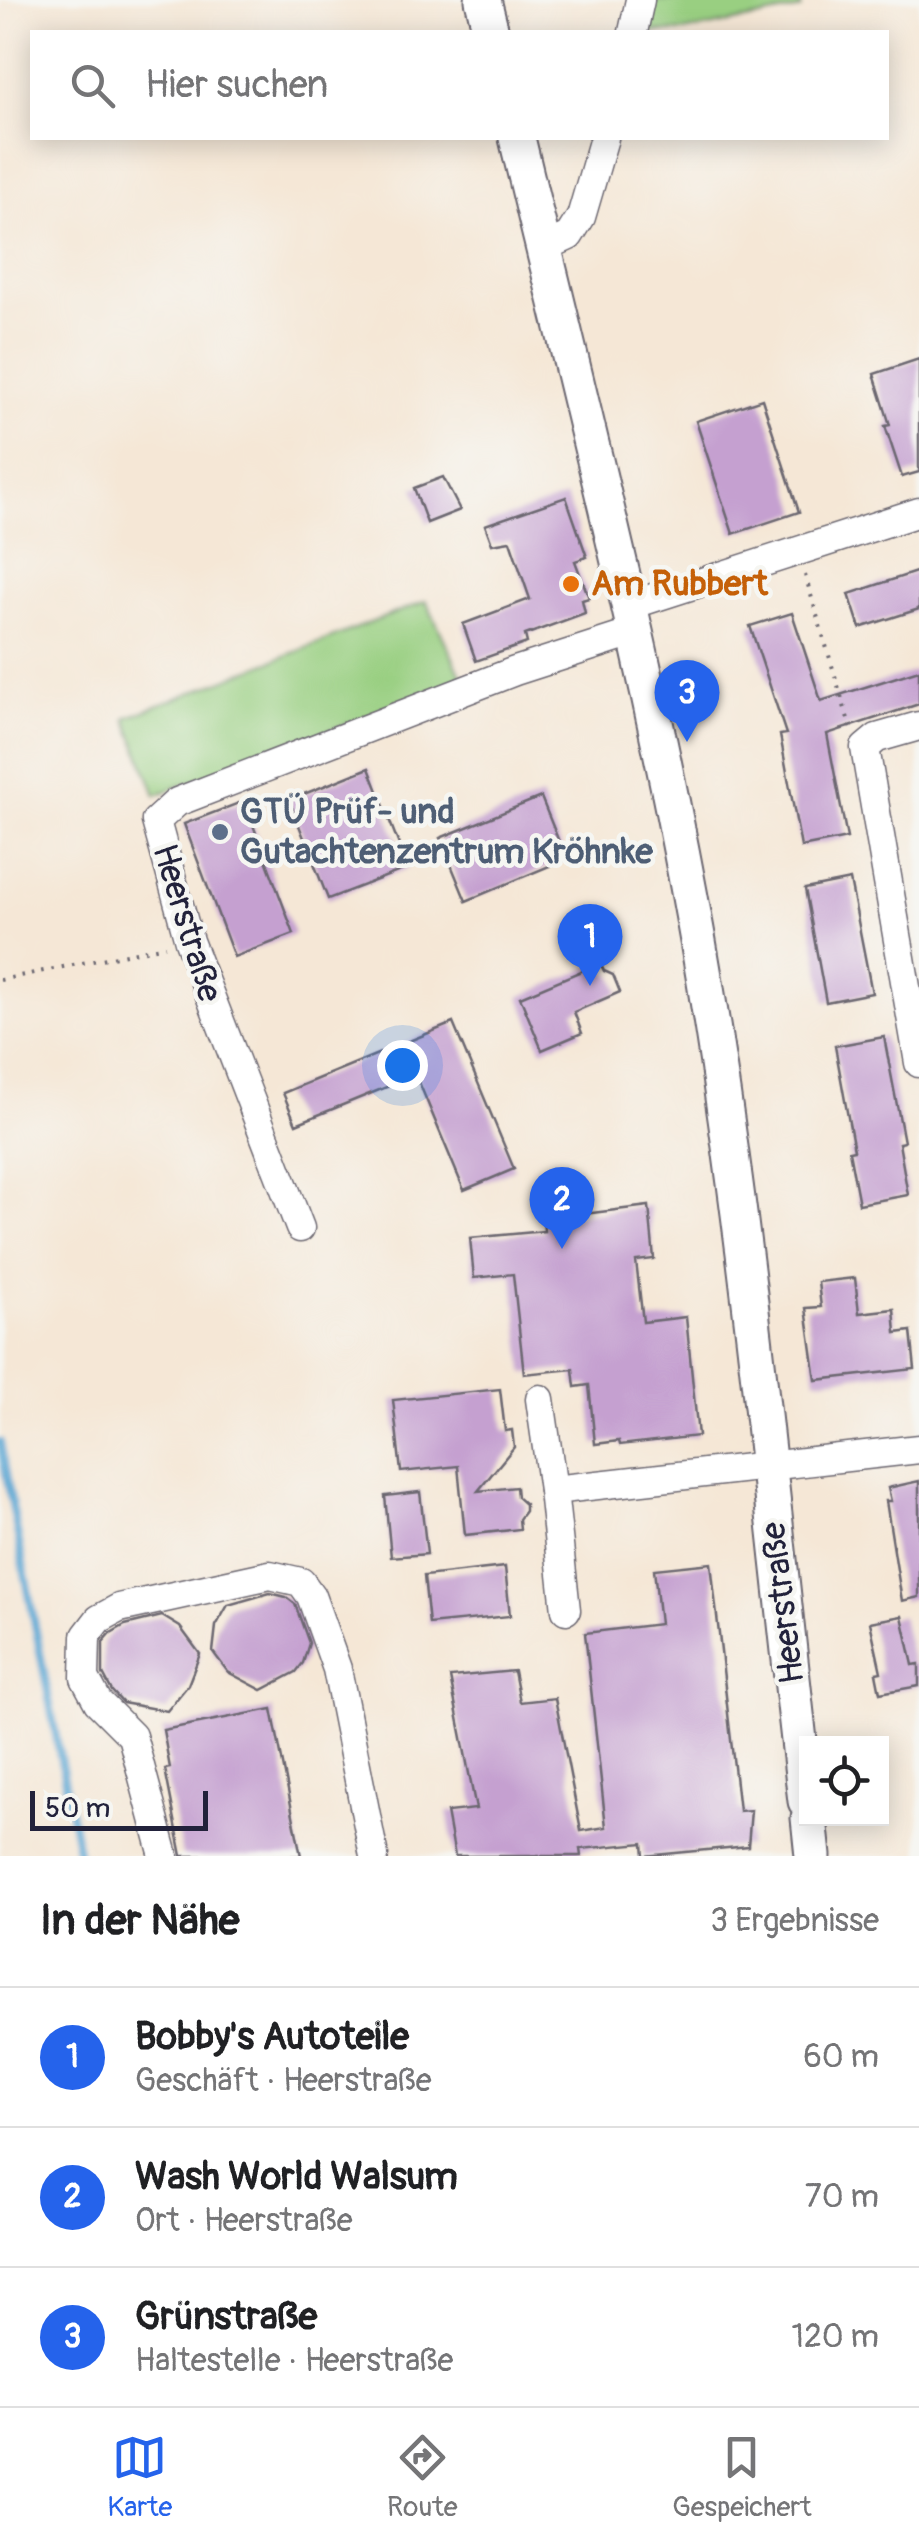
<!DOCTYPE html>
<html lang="de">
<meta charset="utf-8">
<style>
:root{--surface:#fff;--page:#f2f2f2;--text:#202124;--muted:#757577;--line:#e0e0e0;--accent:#2563eb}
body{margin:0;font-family:Pangolin,sans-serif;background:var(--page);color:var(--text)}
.controls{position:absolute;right:30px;bottom:30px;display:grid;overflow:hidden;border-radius:0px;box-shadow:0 5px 25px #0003}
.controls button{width:90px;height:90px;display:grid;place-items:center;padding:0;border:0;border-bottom:2px solid var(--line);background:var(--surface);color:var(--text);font:50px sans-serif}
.scale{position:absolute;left:30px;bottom:25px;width:178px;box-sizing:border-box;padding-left:10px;border:5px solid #22223b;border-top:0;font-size:28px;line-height:35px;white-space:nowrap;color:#22223b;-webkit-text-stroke:8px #f6f6f2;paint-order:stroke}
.you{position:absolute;left:402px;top:1065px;width:35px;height:35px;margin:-25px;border:8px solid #fff;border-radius:50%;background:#1a73e8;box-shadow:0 0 0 15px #1a73e833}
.badge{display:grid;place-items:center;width:65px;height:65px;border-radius:50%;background:var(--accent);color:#fff;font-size:32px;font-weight:700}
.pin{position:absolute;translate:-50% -82px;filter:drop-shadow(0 2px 5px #0008)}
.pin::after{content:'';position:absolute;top:52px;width:35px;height:30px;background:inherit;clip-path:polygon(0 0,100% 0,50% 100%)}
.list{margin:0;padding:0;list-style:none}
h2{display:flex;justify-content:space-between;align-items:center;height:130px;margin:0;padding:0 40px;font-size:42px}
h2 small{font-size:32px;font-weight:400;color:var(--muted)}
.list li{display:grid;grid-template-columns:65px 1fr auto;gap:30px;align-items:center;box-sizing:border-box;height:140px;padding:0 40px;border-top:2px solid var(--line)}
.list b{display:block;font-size:38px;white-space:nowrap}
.list p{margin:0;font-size:32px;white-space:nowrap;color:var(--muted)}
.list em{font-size:32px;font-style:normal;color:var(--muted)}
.icon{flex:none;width:55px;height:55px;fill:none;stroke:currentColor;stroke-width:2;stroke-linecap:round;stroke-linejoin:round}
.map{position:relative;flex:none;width:919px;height:1856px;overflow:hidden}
.search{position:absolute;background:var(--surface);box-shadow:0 5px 25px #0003;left:30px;right:30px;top:30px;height:110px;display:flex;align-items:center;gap:25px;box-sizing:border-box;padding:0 35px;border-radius:0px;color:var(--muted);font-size:38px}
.sheet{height:550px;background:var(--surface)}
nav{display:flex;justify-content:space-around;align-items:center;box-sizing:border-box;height:140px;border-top:2px solid var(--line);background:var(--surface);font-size:28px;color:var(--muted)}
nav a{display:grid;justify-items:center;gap:5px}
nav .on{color:var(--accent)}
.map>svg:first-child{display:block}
.green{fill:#99cf81;stroke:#5e785e;stroke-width:2.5}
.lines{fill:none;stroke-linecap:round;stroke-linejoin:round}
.stream{stroke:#5aa5d2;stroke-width:8}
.building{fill:#c5a0d0}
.minor-casing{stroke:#6c6771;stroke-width:31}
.major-casing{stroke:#6c6771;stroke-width:39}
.path{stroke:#6c6771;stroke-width:4;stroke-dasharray:2.5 8;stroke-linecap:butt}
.minor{stroke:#fff;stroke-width:28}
.major{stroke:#fff;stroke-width:35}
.food-dot{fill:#e8710a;stroke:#f6f6f2;stroke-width:4}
.service-dot{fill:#5c6f8a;stroke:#f6f6f2;stroke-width:4}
.labels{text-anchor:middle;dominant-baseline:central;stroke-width:9;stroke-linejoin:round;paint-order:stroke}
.food-label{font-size:35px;font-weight:bold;fill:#c56008;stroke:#f6f6f2;text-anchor:start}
.service-label{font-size:35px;font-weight:bold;fill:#4e5e75;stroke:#f6f6f2;text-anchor:start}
.street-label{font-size:35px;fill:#22223b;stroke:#f6f6f2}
</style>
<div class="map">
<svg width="919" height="1856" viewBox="0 0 919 1856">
<rect width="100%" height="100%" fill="#f6f6f2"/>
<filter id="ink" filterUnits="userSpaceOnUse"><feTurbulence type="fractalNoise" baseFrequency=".01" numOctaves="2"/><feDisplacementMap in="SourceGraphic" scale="20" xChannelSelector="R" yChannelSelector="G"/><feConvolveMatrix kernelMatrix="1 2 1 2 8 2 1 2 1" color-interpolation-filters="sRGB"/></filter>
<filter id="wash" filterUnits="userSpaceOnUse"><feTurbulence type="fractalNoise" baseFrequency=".0048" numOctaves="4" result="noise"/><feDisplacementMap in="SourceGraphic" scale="40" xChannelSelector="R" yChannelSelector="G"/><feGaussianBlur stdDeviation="2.25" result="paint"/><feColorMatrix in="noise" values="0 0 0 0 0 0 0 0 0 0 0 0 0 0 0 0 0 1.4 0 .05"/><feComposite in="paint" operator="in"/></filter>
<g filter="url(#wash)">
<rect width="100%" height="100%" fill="#f5e7d6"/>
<g class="green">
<polygon points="648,0 801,0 801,9 684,32 643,32"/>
<polygon points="426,601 464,681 156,795 126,718"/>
</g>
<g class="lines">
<polyline class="stream" points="0,1442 79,1856"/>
</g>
<g id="blocks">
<g class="building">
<polygon points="919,359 919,472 902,477 885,426 890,425 874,374"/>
<polygon points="762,399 799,512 733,534 696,421"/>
<polygon points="443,477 460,510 427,523 414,488"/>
<polygon points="566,497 587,557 575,561 589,598 582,600 585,613 525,635 527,643 476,661 463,624 530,599 510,541 492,544 485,525"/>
<polygon points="919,571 919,609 860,628 849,594"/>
<polygon points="792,613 821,701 919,670 919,704 827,734 847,838 801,847 780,735 786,734 750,626"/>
<polygon points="369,768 408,868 328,899 289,800"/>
<polygon points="541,797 566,859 466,901 440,838"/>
<polygon points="244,801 294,934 234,957 184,824"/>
<polygon points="850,880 872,993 826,1002 805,889"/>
<polygon points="600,963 604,971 613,975 620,992 574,1012 582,1033 542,1050 520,997"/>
<polygon points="453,1023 514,1169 464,1190 416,1075 296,1124 283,1093"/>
<polygon points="884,1037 904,1142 899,1143 908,1195 859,1204 849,1151 854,1150 835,1046"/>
<polygon points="649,1206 654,1259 636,1261 643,1322 686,1317 698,1436 620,1445 619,1441 595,1444 589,1385 575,1387 573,1369 524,1374 513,1274 474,1278 470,1238 544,1231 543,1219"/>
<polygon points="855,1278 859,1313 894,1309 896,1333 911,1331 915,1369 816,1380 806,1308 821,1307 818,1282"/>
<polygon points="500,1389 505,1431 512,1430 514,1447 478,1491 516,1487 517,1497 525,1504 525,1511 519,1519 520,1529 465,1535 458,1466 401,1472 393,1400"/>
<polygon points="919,1481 919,1597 902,1601 886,1501 891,1501 888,1488"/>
<polygon points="420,1492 427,1554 391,1557 385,1496"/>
<polygon points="711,1563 739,1811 751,1810 748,1846 644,1856 643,1843 580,1849 581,1856 455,1856 447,1812 476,1809 450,1677 514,1671 520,1702 555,1698 581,1831 606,1827 585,1633 660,1624 654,1569"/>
<polygon points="505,1567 510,1616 429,1624 424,1576"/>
<polygon points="270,1593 286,1597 295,1604 309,1643 303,1663 296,1672 262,1690 228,1672 213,1652 216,1626 228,1605"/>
<polygon points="162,1616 180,1627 200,1654 188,1685 167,1711 123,1703 112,1691 103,1674 103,1642 111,1633 125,1625"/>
<polygon points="902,1616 913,1665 919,1664 919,1686 880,1693 876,1673 881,1672 870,1622"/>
<polygon points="272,1709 301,1856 182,1856 165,1769 170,1768 163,1730"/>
</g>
</g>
</g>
<g filter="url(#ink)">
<use href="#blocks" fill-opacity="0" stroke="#6c6771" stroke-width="2.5"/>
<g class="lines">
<g class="minor-casing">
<g id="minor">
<polyline points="633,32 640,0"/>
<polyline points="543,248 569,236 581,217 604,138"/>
<polyline points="631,605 919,512"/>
<polyline points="919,726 877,738 865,748 919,1063"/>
<polyline points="300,1228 189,941 156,821 177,802 515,671 636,632"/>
<polyline points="540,1399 553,1490 919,1449"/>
<polyline points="553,1490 566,1610"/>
<polyline points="164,1856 132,1736 98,1702 85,1678 86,1636 99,1619 119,1608 270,1575 301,1582 311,1596 337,1669 374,1856"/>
</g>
</g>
<g class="major-casing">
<g id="major">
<polyline points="483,0 491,32"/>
<path d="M517 138C581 405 650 670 698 941 748 1226 772 1514 806 1801"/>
<polyline points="809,1818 813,1856"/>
</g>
</g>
<g class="path">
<polyline points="805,575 851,729"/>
<polyline points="0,980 165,946"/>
</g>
<use href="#minor" class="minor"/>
<use href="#major" class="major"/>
</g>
</g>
<circle class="food-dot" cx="571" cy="584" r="10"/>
<circle class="service-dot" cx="220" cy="832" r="10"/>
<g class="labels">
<g class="food-label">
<text x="591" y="584">Am Rubbert</text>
</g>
<g class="service-label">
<text x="240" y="812">GTÜ Prüf- und<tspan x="240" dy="40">Gutachtenzentrum Kröhnke</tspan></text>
</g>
<g class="street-label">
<text transform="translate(187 923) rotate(73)">Heerstraße</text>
<text transform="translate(783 1603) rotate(-97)">Heerstraße</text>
</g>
</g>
</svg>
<div class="controls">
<button><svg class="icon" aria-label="locate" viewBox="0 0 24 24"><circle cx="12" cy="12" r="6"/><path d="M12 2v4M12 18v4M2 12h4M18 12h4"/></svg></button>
</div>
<div class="scale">50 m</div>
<div class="you"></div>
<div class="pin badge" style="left:590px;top:986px">1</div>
<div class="pin badge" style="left:562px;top:1249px">2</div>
<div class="pin badge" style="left:687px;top:742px">3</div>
<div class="search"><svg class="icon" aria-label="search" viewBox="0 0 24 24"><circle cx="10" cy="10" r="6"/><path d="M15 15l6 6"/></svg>Hier suchen</div>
</div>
<section class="sheet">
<h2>In der Nähe<small>3 Ergebnisse</small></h2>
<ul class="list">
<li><span class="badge">1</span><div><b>Bobby's Autoteile</b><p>Geschäft · Heerstraße</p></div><em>60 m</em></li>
<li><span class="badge">2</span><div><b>Wash World Walsum</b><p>Ort · Heerstraße</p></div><em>70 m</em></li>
<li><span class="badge">3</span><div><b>Grünstraße</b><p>Haltestelle · Heerstraße</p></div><em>120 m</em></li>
</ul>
</section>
<nav>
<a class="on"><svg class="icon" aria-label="map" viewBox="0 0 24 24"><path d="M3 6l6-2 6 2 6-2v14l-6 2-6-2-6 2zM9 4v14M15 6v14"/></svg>Karte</a>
<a><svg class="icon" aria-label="directions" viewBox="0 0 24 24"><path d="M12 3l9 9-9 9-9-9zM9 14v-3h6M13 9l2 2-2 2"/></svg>Route</a>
<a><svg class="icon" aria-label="saved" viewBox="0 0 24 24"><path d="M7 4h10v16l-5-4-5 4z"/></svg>Gespeichert</a>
</nav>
